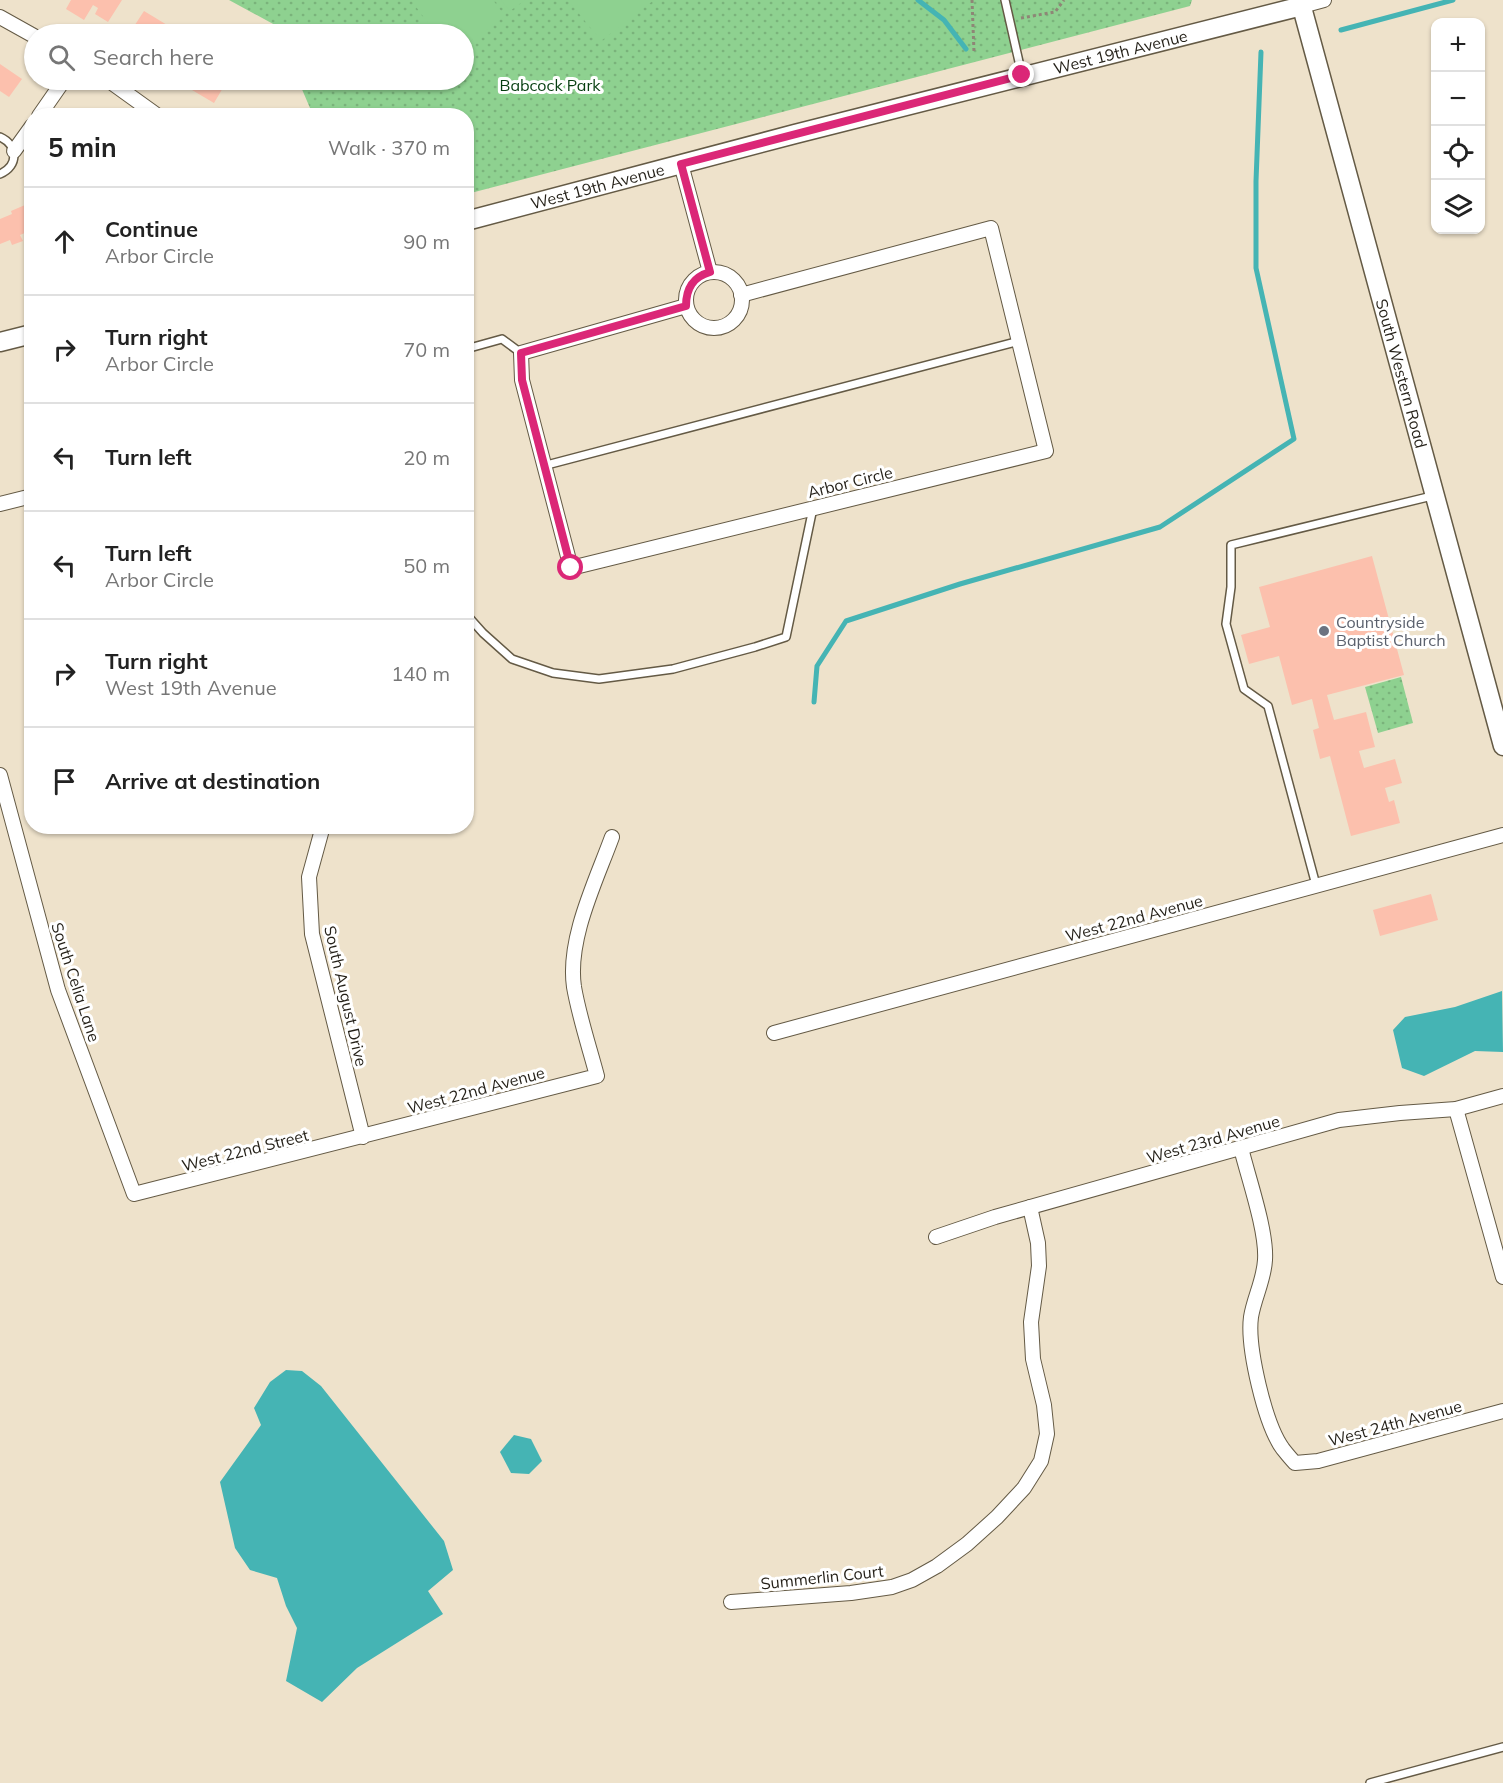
<!DOCTYPE html>
<meta charset="utf-8">
<style>
:root{--surface:#fff;--page:#f2f2f2;--text:#222;--muted:#767676;--line:#e0e0e0}
body{margin:0;font-family:Mulish,sans-serif;background:var(--page);color:var(--text)}
.controls{position:absolute;right:18px;top:18px;display:grid;overflow:hidden;border-radius:12px;box-shadow:0 2px 4px #0004}
.controls button{width:54px;height:54px;display:grid;place-items:center;padding:0;border:0;border-bottom:2px solid var(--line);background:var(--surface);color:var(--text);font:30px sans-serif}
.stop{position:absolute;width:18px;height:18px;margin:-14px;border:4px solid #db2777;border-radius:50%;background:#fff}
.stop.end{background:#db2777;border-color:#fff;box-shadow:0 2px 6px #0008}
.list{margin:0;padding:0;list-style:none}
h2{display:flex;justify-content:space-between;align-items:center;height:78px;margin:0;padding:0 24px;font-size:26px}
h2 small{font-size:20px;font-weight:400;color:var(--muted)}
.list li{display:grid;grid-template-columns:39px 1fr auto;gap:18px;align-items:center;box-sizing:border-box;height:108px;padding:0 24px;border-top:2px solid var(--line)}
.list b{display:block;font-size:22px;white-space:nowrap}
.list p{margin:0;font-size:20px;white-space:nowrap;color:var(--muted)}
.list em{font-size:20px;font-style:normal;color:var(--muted)}
.icon{flex:none;width:33px;height:33px;fill:none;stroke:currentColor;stroke-width:2;stroke-linecap:round;stroke-linejoin:round}
.map{position:relative;flex:none;width:1503px;height:1783px;overflow:hidden}
.search{position:absolute;background:var(--surface);box-shadow:0 2px 4px #0004;left:24px;top:24px;width:450px;height:66px;display:flex;align-items:center;gap:15px;box-sizing:border-box;padding:0 21px;border-radius:33px;color:var(--muted);font-size:22px}
.panel{position:absolute;background:var(--surface);box-shadow:0 2px 4px #0004;left:24px;top:108px;width:450px;height:726px;border-radius:24px}
.map>svg:first-child{display:block}
.grass{fill:url(#grass-dots)}
.garden{fill:#8ed190}
.water{fill:#45b4b4}
.lines{fill:none;stroke-linecap:round;stroke-linejoin:round}
.stream{stroke:#45b4b4;stroke-width:5}
.building{fill:#fcc0ad}
.lane-casing{stroke:#645a45;stroke-width:10}
.street-casing{stroke:#645a45;stroke-width:16}
.secondary-casing{stroke:#645a45;stroke-width:21}
.path{stroke:#8e8676;stroke-width:3;stroke-dasharray:3 3;stroke-linecap:butt}
.lane{stroke:#fff;stroke-width:7}
.street{stroke:#fff;stroke-width:14}
.secondary{stroke:#fff;stroke-width:18}
.route{stroke:#db2777;stroke-width:8}
.worship-dot{fill:#6b7280;stroke:#fff;stroke-width:2}
.labels{text-anchor:middle;dominant-baseline:central;stroke-width:6;stroke-linejoin:round;paint-order:stroke}
.street-label{font-size:16px;fill:#231f17;stroke:#fff}
.park-label{font-size:16px;fill:#053d0f;stroke:#fff}
.worship-label{font-size:16px;fill:#5b616d;stroke:#fff;text-anchor:start}
</style>
<div class="map">
<svg width="1503" height="1783" viewBox="0 0 1503 1783">
<defs>
<pattern id="grass-dots" width="8" height="8" patternUnits="userSpaceOnUse" patternTransform="scale(1.5)"><rect width="8" height="8" fill="#8ed190"/><path d="M2 2h.1M6 6h.1" fill="none" stroke="#7ab37b" stroke-width="1.8" stroke-linecap="round"/></pattern>
</defs>
<rect width="100%" height="100%" fill="#eee2cb"/>
<g class="grass">
<polygon points="229,0 1192,0 1190,6 467,194 466,116 313,115 298,80 464,80 464,34 279,34 275,25"/>
<polygon points="1401,677 1413,723 1378,733 1365,687"/>
</g>
<g class="garden">
<polygon points="411,0 493,0 505,16 464,46 464,34 436,34"/>
<polygon points="501,0 525,0 510,11"/>
<polygon points="568,0 654,0 601,41"/>
</g>
<g class="water">
<polygon points="1502,991 1503,1052 1475,1051 1424,1076 1402,1068 1393,1030 1405,1017 1455,1007"/>
<polygon points="286,1370 302,1371 321,1386 444,1541 453,1570 428,1591 443,1614 357,1668 322,1702 286,1681 297,1628 286,1606 277,1578 250,1570 235,1548 220,1482 261,1425 254,1408 270,1382"/>
<polygon points="514,1435 531,1439 542,1461 529,1474 511,1473 500,1452"/>
</g>
<g class="lines">
<g class="stream">
<polyline points="918,0 944,20 966,49"/>
<polyline points="1341,30 1453,0"/>
<polyline points="814,702 817,666 846,621 960,584 1160,527 1294,439 1256,268 1256,181 1261,52"/>
</g>
</g>
<g class="building">
<polygon points="71,0 122,0 108,22 95,14 98,8 93,5 84,20 66,9"/>
<polygon points="144,11 182,34 129,34"/>
<polygon points="0,64 22,79 9,97 0,91"/>
<polygon points="182,80 225,80 227,81 214,103 192,90 194,87"/>
<polygon points="32,202 32,230 20,235 23,241 12,245 10,240 0,244 0,219 12,214 11,211"/>
<polygon points="1372,556 1404,675 1327,695 1334,720 1366,712 1375,747 1359,751 1364,768 1395,759 1402,783 1385,788 1389,802 1394,800 1400,823 1351,836 1330,756 1320,759 1313,730 1319,728 1312,699 1292,705 1279,656 1249,664 1241,635 1270,627 1259,587"/>
<polygon points="1431,894 1438,920 1380,936 1373,910"/>
</g>
<g class="lines">
<g class="lane-casing">
<g id="lane">
<polyline points="1005,0 1022,75"/>
<path d="M0 137C18 145 19 166 0 174"/>
<polyline points="466,349 502,339 521,353"/>
<polyline points="543,466 1019,341"/>
<polyline points="466,614 483,633 512,659 553,673 599,679 673,669 755,647 786,637 813,508"/>
<polyline points="1316,885 1268,706 1244,689 1226,624 1231,587 1231,545 1432,496"/>
<polyline points="1370,1783 1503,1747"/>
</g>
</g>
<g class="street-casing">
<g id="street">
<polyline points="1302,6 1324,0"/>
<polyline points="0,17 34,36"/>
<polyline points="108,80 158,116"/>
<polyline points="39,116 64,80"/>
<polyline points="14,151 32,126"/>
<polyline points="681,164 710,272"/>
<circle cx="714" cy="300" r="28"/>
<polyline points="686,306 521,353 522,380 571,568 1046,451 991,228 741,295"/>
<polyline points="0,504 32,496"/>
<path d="M0 775 58 990 134 1194 597 1076C589 1046 579 1016 574 987 567 939 596 881 612 837"/>
<polyline points="323,826 309,877 312,934 363,1137"/>
<polyline points="774,1033 1503,835"/>
<polyline points="1456,1109 1503,1277"/>
<path d="M1241 1148C1248 1177 1267 1231 1265 1260 1264 1280 1254 1298 1251 1317 1247 1347 1265 1425 1283 1449 1287 1454 1291 1459 1295 1463L1318 1461 1503 1411"/>
<polyline points="936,1237 995,1217 1339,1120 1400,1113 1456,1109 1503,1096"/>
<polyline points="731,1602 851,1593 892,1587 912,1580 937,1566 967,1544 997,1517 1024,1488 1041,1461 1047,1434 1044,1405 1033,1359 1031,1322 1039,1266 1038,1243 1030,1207"/>
</g>
</g>
<g class="secondary-casing">
<g id="secondary">
<path id="s1" d="M1300 0 1503 746"/>
<path id="s2" d="M466 221 795 134 1302 6"/>
<polyline points="0,342 32,334"/>
</g>
</g>
<g class="path">
<polyline points="972,0 974,52"/>
<polyline points="1021,18 1055,12 1064,0"/>
</g>
<use href="#lane" class="lane"/>
<use href="#street" class="street"/>
<use href="#secondary" class="secondary"/>
</g>
<g class="lines">
<path class="route" d="M571 568 522 380 521 353 686 306C686 288 693 277 710 272L681 164 1022 75"/>
</g>
<circle class="worship-dot" cx="1324" cy="631" r="6"/>
<g class="labels">
<g class="street-label">
<text stroke="none"><textPath href="#s2" startOffset="676">West 19th Avenue</textPath></text>
<text stroke="none"><textPath href="#s2" startOffset="136">West 19th Avenue</textPath></text>
<text stroke="none"><textPath href="#s1" startOffset="387">South Western Road</textPath></text>
<text transform="translate(850 482) rotate(-14)">Arbor Circle</text>
<text transform="translate(1134 918) rotate(-15)">West 22nd Avenue</text>
<text transform="translate(76 982) rotate(72)">South Celia Lane</text>
<text transform="translate(346 996) rotate(77)">South August Drive</text>
<text transform="translate(476 1090) rotate(-15)">West 22nd Avenue</text>
<text transform="translate(1213 1139) rotate(-16)">West 23rd Avenue</text>
<text transform="translate(245 1150) rotate(-14)">West 22nd Street</text>
<text transform="translate(1395 1423) rotate(-15)">West 24th Avenue</text>
<text transform="translate(822 1577) rotate(-6)">Summerlin Court</text>
</g>
<g class="park-label">
<text x="550" y="85">Babcock Park</text>
</g>
<g class="worship-label">
<text x="1336" y="622">Countryside<tspan x="1336" dy="18">Baptist Church</tspan></text>
</g>
</g>
</svg>
<div class="controls">
<button>+</button>
<button>−</button>
<button><svg class="icon" aria-label="locate" viewBox="0 0 24 24"><circle cx="12" cy="12" r="6"/><path d="M12 2v4M12 18v4M2 12h4M18 12h4"/></svg></button>
<button><svg class="icon" aria-label="layers" viewBox="0 0 24 24"><path d="M12 4l9 5-9 5-9-5zM3 14l9 5 9-5"/></svg></button>
</div>
<div class="stop" style="left:571px;top:568px"></div>
<div class="stop end" style="left:1022px;top:75px"></div>
<div class="search"><svg class="icon" aria-label="search" viewBox="0 0 24 24"><circle cx="10" cy="10" r="6"/><path d="M15 15l6 6"/></svg>Search here</div>
<section class="panel">
<h2>5 min<small>Walk · 370 m</small></h2>
<ul class="list">
<li><svg class="icon" aria-label="ahead" viewBox="0 0 24 24"><path d="M12 20V5M6 11l6-6 6 6"/></svg><div><b>Continue</b><p>Arbor Circle</p></div><em>90 m</em></li>
<li><svg class="icon" aria-label="right" viewBox="0 0 24 24"><path d="M7 20v-9h11M14 6l5 5-5 5"/></svg><div><b>Turn right</b><p>Arbor Circle</p></div><em>70 m</em></li>
<li><svg class="icon" aria-label="left" viewBox="0 0 24 24"><path d="M17 20v-9H6M10 6l-5 5 5 5"/></svg><div><b>Turn left</b></div><em>20 m</em></li>
<li><svg class="icon" aria-label="left" viewBox="0 0 24 24"><path d="M17 20v-9H6M10 6l-5 5 5 5"/></svg><div><b>Turn left</b><p>Arbor Circle</p></div><em>50 m</em></li>
<li><svg class="icon" aria-label="right" viewBox="0 0 24 24"><path d="M7 20v-9h11M14 6l5 5-5 5"/></svg><div><b>Turn right</b><p>West 19th Avenue</p></div><em>140 m</em></li>
<li><svg class="icon" aria-label="arrive" viewBox="0 0 24 24"><path d="M6 21V4h12l-3 4 3 4H6"/></svg><div><b>Arrive at destination</b></div></li>
</ul>
</section>
</div>
